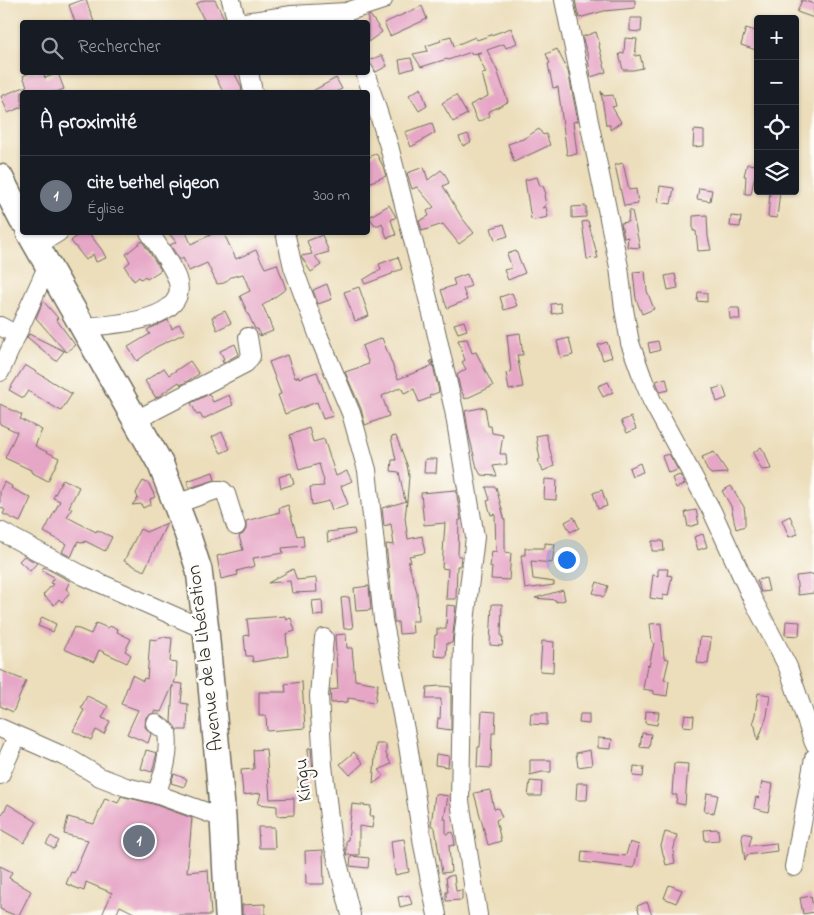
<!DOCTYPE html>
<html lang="fr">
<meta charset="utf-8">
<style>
:root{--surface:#171b24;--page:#20242c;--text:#f1f3f6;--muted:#9ea1a6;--line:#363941;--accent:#db2777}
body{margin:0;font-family:"Indie Flower",sans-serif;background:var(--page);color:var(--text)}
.controls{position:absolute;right:15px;top:15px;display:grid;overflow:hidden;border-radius:5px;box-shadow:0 1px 4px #0004}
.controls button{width:45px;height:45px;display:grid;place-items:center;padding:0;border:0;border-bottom:1px solid var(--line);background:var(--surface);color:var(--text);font:25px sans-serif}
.you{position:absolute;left:566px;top:559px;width:18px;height:18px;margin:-12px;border:4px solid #fff;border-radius:50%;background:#1a73e8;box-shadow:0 0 0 8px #1a73e833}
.badge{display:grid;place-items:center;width:32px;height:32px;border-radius:50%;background:var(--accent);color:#fff;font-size:16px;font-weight:700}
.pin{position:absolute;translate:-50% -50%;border:2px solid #fff;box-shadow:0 1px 5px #0006}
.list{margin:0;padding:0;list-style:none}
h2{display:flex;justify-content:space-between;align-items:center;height:65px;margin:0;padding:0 20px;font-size:21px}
h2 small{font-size:16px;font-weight:400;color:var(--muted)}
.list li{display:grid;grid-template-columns:32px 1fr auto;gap:15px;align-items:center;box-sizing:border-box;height:80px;padding:0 20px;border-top:1px solid var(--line)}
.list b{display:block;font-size:19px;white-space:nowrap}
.list p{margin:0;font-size:16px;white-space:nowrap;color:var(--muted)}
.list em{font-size:16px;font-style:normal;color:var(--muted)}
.icon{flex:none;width:28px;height:28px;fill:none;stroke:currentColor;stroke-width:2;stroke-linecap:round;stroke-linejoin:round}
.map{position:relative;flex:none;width:814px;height:915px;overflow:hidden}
.search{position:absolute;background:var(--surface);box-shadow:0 1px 4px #0004;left:20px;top:20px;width:350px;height:55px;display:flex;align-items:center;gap:12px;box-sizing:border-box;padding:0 18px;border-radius:5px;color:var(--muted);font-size:19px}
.panel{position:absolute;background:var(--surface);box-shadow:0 1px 4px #0004;left:20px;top:90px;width:350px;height:145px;border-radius:5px}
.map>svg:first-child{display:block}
.building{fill:#e6a6c6}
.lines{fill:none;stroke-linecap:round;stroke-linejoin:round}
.minor-casing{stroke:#6f6a5d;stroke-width:20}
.highway-casing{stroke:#6f6a5d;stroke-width:28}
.minor{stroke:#fff;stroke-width:18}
.highway{stroke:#fff;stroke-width:25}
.labels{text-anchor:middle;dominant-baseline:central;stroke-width:5;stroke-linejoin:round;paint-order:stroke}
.street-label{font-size:20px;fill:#2b2b2b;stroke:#fdfcf7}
</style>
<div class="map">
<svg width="814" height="915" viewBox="0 0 814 915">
<rect width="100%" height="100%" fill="#fdfcf7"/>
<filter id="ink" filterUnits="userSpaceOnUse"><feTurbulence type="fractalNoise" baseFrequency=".02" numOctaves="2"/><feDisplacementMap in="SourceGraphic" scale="10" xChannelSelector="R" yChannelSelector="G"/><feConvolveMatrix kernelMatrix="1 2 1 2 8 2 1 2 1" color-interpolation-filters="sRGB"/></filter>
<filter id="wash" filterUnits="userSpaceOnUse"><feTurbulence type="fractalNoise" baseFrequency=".0096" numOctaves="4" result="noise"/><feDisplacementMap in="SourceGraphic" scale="20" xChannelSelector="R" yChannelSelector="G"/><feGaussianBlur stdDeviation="1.12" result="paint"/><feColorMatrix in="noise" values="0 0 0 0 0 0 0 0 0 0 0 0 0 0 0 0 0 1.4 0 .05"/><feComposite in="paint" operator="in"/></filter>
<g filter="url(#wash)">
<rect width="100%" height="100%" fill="#ecdebb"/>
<g id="blocks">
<g class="building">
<polygon points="82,0 86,0 94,22 75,22 69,5"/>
<polygon points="204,0 215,0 226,22 205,22 196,4"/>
<polygon points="575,0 635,0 635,8 604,11 579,18"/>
<polygon points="802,0 814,4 814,18 797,12"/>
<polygon points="422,6 427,19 390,36 384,23"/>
<polygon points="370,15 382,32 368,42 368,16"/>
<polygon points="630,18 642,18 641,32 630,31"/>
<polygon points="511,28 517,43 506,48 504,44 487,50 497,70 508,102 488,112 490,116 478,122 470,105 488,96 482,74 486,73 477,54 481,52 472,54 471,52 448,60 447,59 421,67 413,54 428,51 426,46 441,41 440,39 451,36 454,46 475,37 477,40"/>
<polygon points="746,28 758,32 758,45 756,50 741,45"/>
<polygon points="596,32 600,45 599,46 606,72 591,77 588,60 589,59 582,37"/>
<polygon points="625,38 637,39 635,56 640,55 643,68 633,70 623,70 619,54 624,53"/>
<polygon points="557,49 568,71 578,121 573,122 577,154 567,155 558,87 553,88 548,64 550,63 546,54"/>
<polygon points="382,55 387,66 376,72 368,61"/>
<polygon points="411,58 414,68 401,72 399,60"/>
<polygon points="31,72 43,72 45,78 58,73 64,89 56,92 22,92 22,107 8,113 1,96 27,86 23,76"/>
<polygon points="213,72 234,72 241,86 242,92 223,92"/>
<polygon points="336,78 342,89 335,92 311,92"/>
<polygon points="421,88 427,106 419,111 409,95"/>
<polygon points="601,91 604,96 613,95 616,106 612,107 621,122 610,130 610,125 606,125"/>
<polygon points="456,95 467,114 453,122 442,103"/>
<polygon points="432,123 435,133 411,147 405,132"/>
<polygon points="539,129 543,135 546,134 550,145 514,162 508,144 523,139"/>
<polygon points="694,130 704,131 704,146 693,147"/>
<polygon points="468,134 471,142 463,146 459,137"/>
<polygon points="376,153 383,166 386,176 368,183 368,158"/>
<polygon points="623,163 629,190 636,189 638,204 624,206 615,165"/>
<polygon points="747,164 757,165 751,194 745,194 746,176 744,176"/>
<polygon points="424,167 428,180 441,170 445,174 449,183 443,186 462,218 474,233 459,244 443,224 422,231 419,221 429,216 427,211 434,207 417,187 412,189 407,173"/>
<polygon points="537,177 540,186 543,186 546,194 544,195 546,205 542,208 546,207 548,217 534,220 531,219 525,180"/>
<polygon points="660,186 674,188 671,204 658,202"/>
<polygon points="699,188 712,190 710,201 697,199"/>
<polygon points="770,191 780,191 777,218 768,217"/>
<polygon points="389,205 396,217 391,220 396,235 387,238 382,223 379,225 375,225 369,217"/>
<polygon points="586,206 586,217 572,218 572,207"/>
<polygon points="629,211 632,211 640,248 627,247 628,237 624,238 621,223 628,222"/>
<polygon points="707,215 708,237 711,250 698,251 696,231 693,231 693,216"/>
<polygon points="731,216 741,217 740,227 730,226"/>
<polygon points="588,221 598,258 587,259 582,222"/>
<polygon points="504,224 508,236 495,240 491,228"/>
<polygon points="81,232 88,232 102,250 106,258 96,262 93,254 86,260 71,241"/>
<polygon points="168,232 186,232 191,244 217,232 223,232 236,259 256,250 265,268 277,264 286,289 262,306 264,308 273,331 260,336 258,329 255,329 240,296 250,291 243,274 231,277 224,283 217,284 207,263 189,271 183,258 180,260 170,245 176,242"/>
<polygon points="322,235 329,252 315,256 321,265 311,272 301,256 312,254 307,241"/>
<polygon points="142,241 161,270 147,279 145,276 141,279 139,277 134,281 126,269 125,266 130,262 126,254"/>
<polygon points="516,251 525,273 508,280 504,270 512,268 507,254"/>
<polygon points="398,257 402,269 392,273 392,274 365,284 363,280 381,269 379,264"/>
<polygon points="645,271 647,291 654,309 642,314 636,299 633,272"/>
<polygon points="467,274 471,286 463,289 467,300 447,308 441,290 455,285 453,279"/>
<polygon points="675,274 678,288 668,290 665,276"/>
<polygon points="327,284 332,299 318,304 313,290"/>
<polygon points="359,287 369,316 355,321 344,292"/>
<polygon points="698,292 707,293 707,302 697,301"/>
<polygon points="512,293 517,306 504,310 500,297"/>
<polygon points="43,301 58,318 56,319 75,345 66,352 36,318"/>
<polygon points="560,303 562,312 552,314 551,304"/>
<polygon points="729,308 739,308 740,319 730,319"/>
<polygon points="225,311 231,323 217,330 212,317"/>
<polygon points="168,320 172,329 179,324 185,333 156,347 137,361 128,347 150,334 147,330"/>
<polygon points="464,321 467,330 458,333 454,324"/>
<polygon points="520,333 523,355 517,355 523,387 509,390 506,373 511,372 507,335"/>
<polygon points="29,334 64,351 56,361 27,337"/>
<polygon points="382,338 398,379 432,366 430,361 432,360 439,392 429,396 430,398 419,402 414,389 404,393 401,387 382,396 389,416 365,425 361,409 345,372 369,364 362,346"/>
<polygon points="569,338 573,355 561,358 557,341"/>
<polygon points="467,339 472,353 476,352 493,386 465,399 460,388 457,375 466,369 462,362 465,360 458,340"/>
<polygon points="658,341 660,350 650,353 648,343"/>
<polygon points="607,342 612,357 603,360 598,345"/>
<polygon points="235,344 239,354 223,363 222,360 224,359 220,351"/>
<polygon points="287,355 295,378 299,376 299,378 317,372 333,416 323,419 317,402 285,414 278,395 281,394 269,362"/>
<polygon points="190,361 199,374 181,385 179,382 156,398 145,381 164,368 169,375"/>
<polygon points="25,365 72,394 61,411 28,391 23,398 9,390"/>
<polygon points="666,378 669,390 660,392 656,381"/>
<polygon points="608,382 613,392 603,397 598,386"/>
<polygon points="723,386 727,398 717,402 713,389"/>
<polygon points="209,394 213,402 229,395 233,405 203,419 200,414 197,415 191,403"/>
<polygon points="0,404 22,415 20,419 42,430 35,446 59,458 48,481 31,472 31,470 5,458 17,432 0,424"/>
<polygon points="485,407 488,426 491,426 492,433 503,435 500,454 506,454 507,464 493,466 497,476 481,475 477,468 469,435 465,411"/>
<polygon points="631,417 636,429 627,433 621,421"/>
<polygon points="309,428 313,442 324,439 336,476 347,471 352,481 341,486 348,504 332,510 329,501 312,505 310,487 324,486 323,482 324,481 319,464 299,470 290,435"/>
<polygon points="222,432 230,449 221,453 212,437"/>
<polygon points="546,434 554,466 543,471 538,460 540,459 536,436"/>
<polygon points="396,436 407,465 409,476 407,501 405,501 399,472 391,471 392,460 396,460 391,437"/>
<polygon points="761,447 765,453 771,469 762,470 753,453"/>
<polygon points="714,452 728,473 711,474 707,470 702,457"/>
<polygon points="669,454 678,470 668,473 662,456"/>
<polygon points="425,459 437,459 436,473 424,473"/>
<polygon points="640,463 643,472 632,476 629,468"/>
<polygon points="213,472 215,480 189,488 187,481"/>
<polygon points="291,473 294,484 281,488 279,477"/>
<polygon points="680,475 685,484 676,488 672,478"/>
<polygon points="63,479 79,487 69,507 72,508 67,517 96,532 97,530 112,537 105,551 85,541 84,543 78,541 71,557 62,552 66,544 44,532 60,501 53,498"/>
<polygon points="545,479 557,480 556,500 544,499"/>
<polygon points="143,481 149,484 155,497 150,499 151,504 143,508 141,504 132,505 138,498 136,493"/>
<polygon points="4,482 12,486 11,488 31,498 20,522 3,514 5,510 0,507 0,491"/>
<polygon points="731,486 744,507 745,514 745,526 736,529 731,506 722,491"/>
<polygon points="486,487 496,487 505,521 505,552 511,553 509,580 491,579 492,567 490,567 492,551 496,552 495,514 491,515 487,501 490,500"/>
<polygon points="456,490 461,520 459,520 458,556 461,556 460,566 457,566 456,599 446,599 448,569 442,568 445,523 424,525 421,493"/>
<polygon points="602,490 607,506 598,509 593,493"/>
<polygon points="407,501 405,518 408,539 422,536 425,553 409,556 411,561 408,562 417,592 418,621 412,621 413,633 399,634 398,622 394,622 394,619 386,544 394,545 391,524 384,526 382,508"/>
<polygon points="288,505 297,536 303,535 304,546 282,548 283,553 253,558 255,566 237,571 238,575 221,579 217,556 243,550 239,536 243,534 246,529 246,521 280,512 279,508"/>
<polygon points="696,510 699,524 688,527 685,512"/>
<polygon points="790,516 798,534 789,537 782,520"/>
<polygon points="574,517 579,528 570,532 565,522"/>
<polygon points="167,523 144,571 124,561 140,529 146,532"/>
<polygon points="354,529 355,534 328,542 327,532"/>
<polygon points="703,534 707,547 698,550 694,537"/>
<polygon points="652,541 663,541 664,551 652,551"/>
<polygon points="545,543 555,544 552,563 531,561 533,579 554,582 554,585 525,589 521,555 525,555 525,548 545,548"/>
<polygon points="24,556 37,563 30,571 19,561"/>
<polygon points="44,567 70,581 66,589 70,592 62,602 59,599 54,605 43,595 53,584 50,583 54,577 41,570"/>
<polygon points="293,569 297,580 316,578 317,592 292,593 290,581 268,583"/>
<polygon points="658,569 668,569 667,575 672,576 668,596 663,595 663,600 650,598 653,575 658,576"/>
<polygon points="814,574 814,593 798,595 796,576"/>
<polygon points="766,578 769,591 761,592 757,580"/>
<polygon points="597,582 608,586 604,597 593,593"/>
<polygon points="369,586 371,610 356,611 354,588"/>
<polygon points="563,590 565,600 556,602 556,600 535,598"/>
<polygon points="349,597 353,628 344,629 341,598"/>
<polygon points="322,600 323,615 314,616 312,601"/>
<polygon points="492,604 502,604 501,637 503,637 502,646 490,645"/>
<polygon points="447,605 456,606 452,643 447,643 446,657 434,656 435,635 437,635 437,629 446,629"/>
<polygon points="285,616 286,620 291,618 295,631 286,634 288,656 253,662 252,656 246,656 244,636 249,635 247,619"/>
<polygon points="42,617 56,624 53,632 38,626"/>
<polygon points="786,621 800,622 799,636 785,635"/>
<polygon points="96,623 108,628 109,626 118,629 117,632 131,639 125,651 131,655 127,663 99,650 94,662 64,649 74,627 91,634"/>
<polygon points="661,623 664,658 669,659 664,680 669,681 667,696 654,694 654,691 643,689 647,665 649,666 654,643 652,642 650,624"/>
<polygon points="346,634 347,648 352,648 355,680 378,684 375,702 348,698 348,702 331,703 330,690 338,689 335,635"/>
<polygon points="160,637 172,638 170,662 177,663 176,677 174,683 183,684 181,703 188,704 187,730 177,730 171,722 173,685 161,712 154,711 154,713 146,717 145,727 151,734 148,743 127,734 138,710 121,704 132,675 143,681 144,678 147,679 150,639 158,640"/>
<polygon points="700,637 711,638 708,664 697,663"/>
<polygon points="542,641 554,642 553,672 540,671"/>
<polygon points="0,670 26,681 13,712 0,706"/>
<polygon points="302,682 305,728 267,731 266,716 259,716 259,692 286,692 285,684"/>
<polygon points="441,686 451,687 451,730 437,728 438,718 440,719 441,699 426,699 427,687"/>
<polygon points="758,693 770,695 767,716 758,741 755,726 752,724 755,715"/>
<polygon points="87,696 108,706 102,718 110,721 104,734 96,730 91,740 73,731 84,710 81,708"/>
<polygon points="482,711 496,712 495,733 492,733 491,768 477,767 478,747 480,747"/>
<polygon points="646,711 659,712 657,725 645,723"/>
<polygon points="531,713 547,713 547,725 530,724"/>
<polygon points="580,714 589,714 589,724 579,723"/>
<polygon points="685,715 694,716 693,727 683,726"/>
<polygon points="642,733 651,734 649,748 640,747"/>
<polygon points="598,738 612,739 611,749 598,748"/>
<polygon points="376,744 386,744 386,754 391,764 379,770 384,776 373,784"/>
<polygon points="308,748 311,748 313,774 309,775"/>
<polygon points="266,749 270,799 294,798 294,815 277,816 277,806 258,804 261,793 243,795 241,770 254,769 253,750"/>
<polygon points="146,750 157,753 152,772 141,769"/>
<polygon points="590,750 592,765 578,767 576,753"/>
<polygon points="354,752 363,763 350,775 340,764"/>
<polygon points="436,754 449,756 448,767 435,765"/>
<polygon points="530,760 551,760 551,772 542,772 530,775"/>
<polygon points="674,763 688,764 685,805 676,803 677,795 672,795"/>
<polygon points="634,766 644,767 643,777 633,776"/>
<polygon points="174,774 187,779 184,787 171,783"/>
<polygon points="298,777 308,777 309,796 299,797"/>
<polygon points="530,781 542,782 541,796 528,796"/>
<polygon points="762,782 773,784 768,812 754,808 756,797 759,798"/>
<polygon points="577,783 588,783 587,800 576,800"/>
<polygon points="490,790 494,809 498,808 502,817 496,820 501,841 488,845 474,793"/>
<polygon points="707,793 718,795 714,813 704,811"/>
<polygon points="435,794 448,796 444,819 446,819 446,834 453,832 455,845 449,846 451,872 442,873 435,828 431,825"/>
<polygon points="121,796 153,804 192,818 187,872 208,870 211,915 138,915 120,906 116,915 102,915 112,893 86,882 84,891 66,884 71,872 74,873 88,840 64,834 68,817 94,824 105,798 118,803"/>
<polygon points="8,804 37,822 24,843 0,829 0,818"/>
<polygon points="352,804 371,806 370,816 374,816 372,828 359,826 359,855 347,855 346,851 346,840 348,840"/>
<polygon points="258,827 274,827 275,848 259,848"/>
<polygon points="718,829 719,840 705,841 704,830"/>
<polygon points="665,832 677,835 673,852 675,863 666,865 661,846"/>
<polygon points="743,833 752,835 749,846 776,843 777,851 747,855 745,861 742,838"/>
<polygon points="51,836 59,841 54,849 46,844"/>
<polygon points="404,839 409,872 395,875 391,841"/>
<polygon points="630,842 639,845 634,868 581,862 582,851 625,856 626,855"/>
<polygon points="323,850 324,884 306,884 305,851"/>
<polygon points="351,856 369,858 368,868 350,866"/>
<polygon points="0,866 12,872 9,878 31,891 19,915 14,915 0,909"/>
<polygon points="454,875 456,891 462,890 462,900 446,901 446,892 448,892 446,877"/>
<polygon points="669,885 682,890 676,903 664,898"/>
<polygon points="409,895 412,904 400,907 398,897"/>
<polygon points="811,896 814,912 803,914 800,898"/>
<polygon points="647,902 652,915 640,915 637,906"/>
<polygon points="265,904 265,915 242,915 242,905"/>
</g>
</g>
</g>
<g filter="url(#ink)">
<use href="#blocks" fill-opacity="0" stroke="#6f6a5d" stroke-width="1"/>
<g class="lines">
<g class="minor-casing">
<g id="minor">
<polyline points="231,0 237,22"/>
<polyline points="564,0 619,267 624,309 630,343 643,379 652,401 712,511 751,596 788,667 814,743"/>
<polyline points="245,22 292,15 346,12 383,0"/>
<polyline points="249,72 253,92"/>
<polyline points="365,72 389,146 433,318 454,410 475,537 463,639 460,801 478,915"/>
<polyline points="285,232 293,267 319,337 351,413 367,470 383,619 408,745 423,845 437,915"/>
<polyline points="36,246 59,232"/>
<polyline points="0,326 17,335"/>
<path d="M82 327C108 325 192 322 177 279 173 267 157 244 149 232"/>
<polyline points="0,372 47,267"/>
<polyline points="136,420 246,363 251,356 248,337"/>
<polyline points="176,504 216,490 222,490 226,494 236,526"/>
<polyline points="0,531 84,576 206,630"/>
<polyline points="324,638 319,696 323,765 331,835 351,915"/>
<path d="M155 723 167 732C170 755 164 773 156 794"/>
<polyline points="0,728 70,759 100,777 126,787 156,794 223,818"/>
<polyline points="0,775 17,737"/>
<polyline points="794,867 814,758"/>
</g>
</g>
<g class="highway-casing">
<g id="highway">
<polyline points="0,177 22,220"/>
<polyline points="29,232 161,465 187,533 199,570 206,630 223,818 228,915"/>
</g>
</g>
<use href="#minor" class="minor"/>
<use href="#highway" class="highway"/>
</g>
</g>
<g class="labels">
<g class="street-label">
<text transform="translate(206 658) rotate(-97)">Avenue de la Libération</text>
<text transform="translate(304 780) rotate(-96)">Kingu</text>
</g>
</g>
</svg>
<div class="controls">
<button>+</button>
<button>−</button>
<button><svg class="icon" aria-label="locate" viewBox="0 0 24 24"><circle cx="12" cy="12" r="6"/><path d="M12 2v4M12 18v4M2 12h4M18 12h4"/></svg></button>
<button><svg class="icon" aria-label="layers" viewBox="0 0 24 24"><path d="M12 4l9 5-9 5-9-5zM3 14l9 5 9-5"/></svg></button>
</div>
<div class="you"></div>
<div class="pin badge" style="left:139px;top:841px;background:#6b7280">1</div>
<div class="search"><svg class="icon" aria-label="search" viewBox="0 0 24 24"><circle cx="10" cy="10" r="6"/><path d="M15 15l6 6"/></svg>Rechercher</div>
<section class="panel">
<h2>À proximité<small></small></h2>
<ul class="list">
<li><span class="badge" style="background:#6b7280">1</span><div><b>cite bethel pigeon</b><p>Église</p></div><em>300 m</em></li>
</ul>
</section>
</div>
